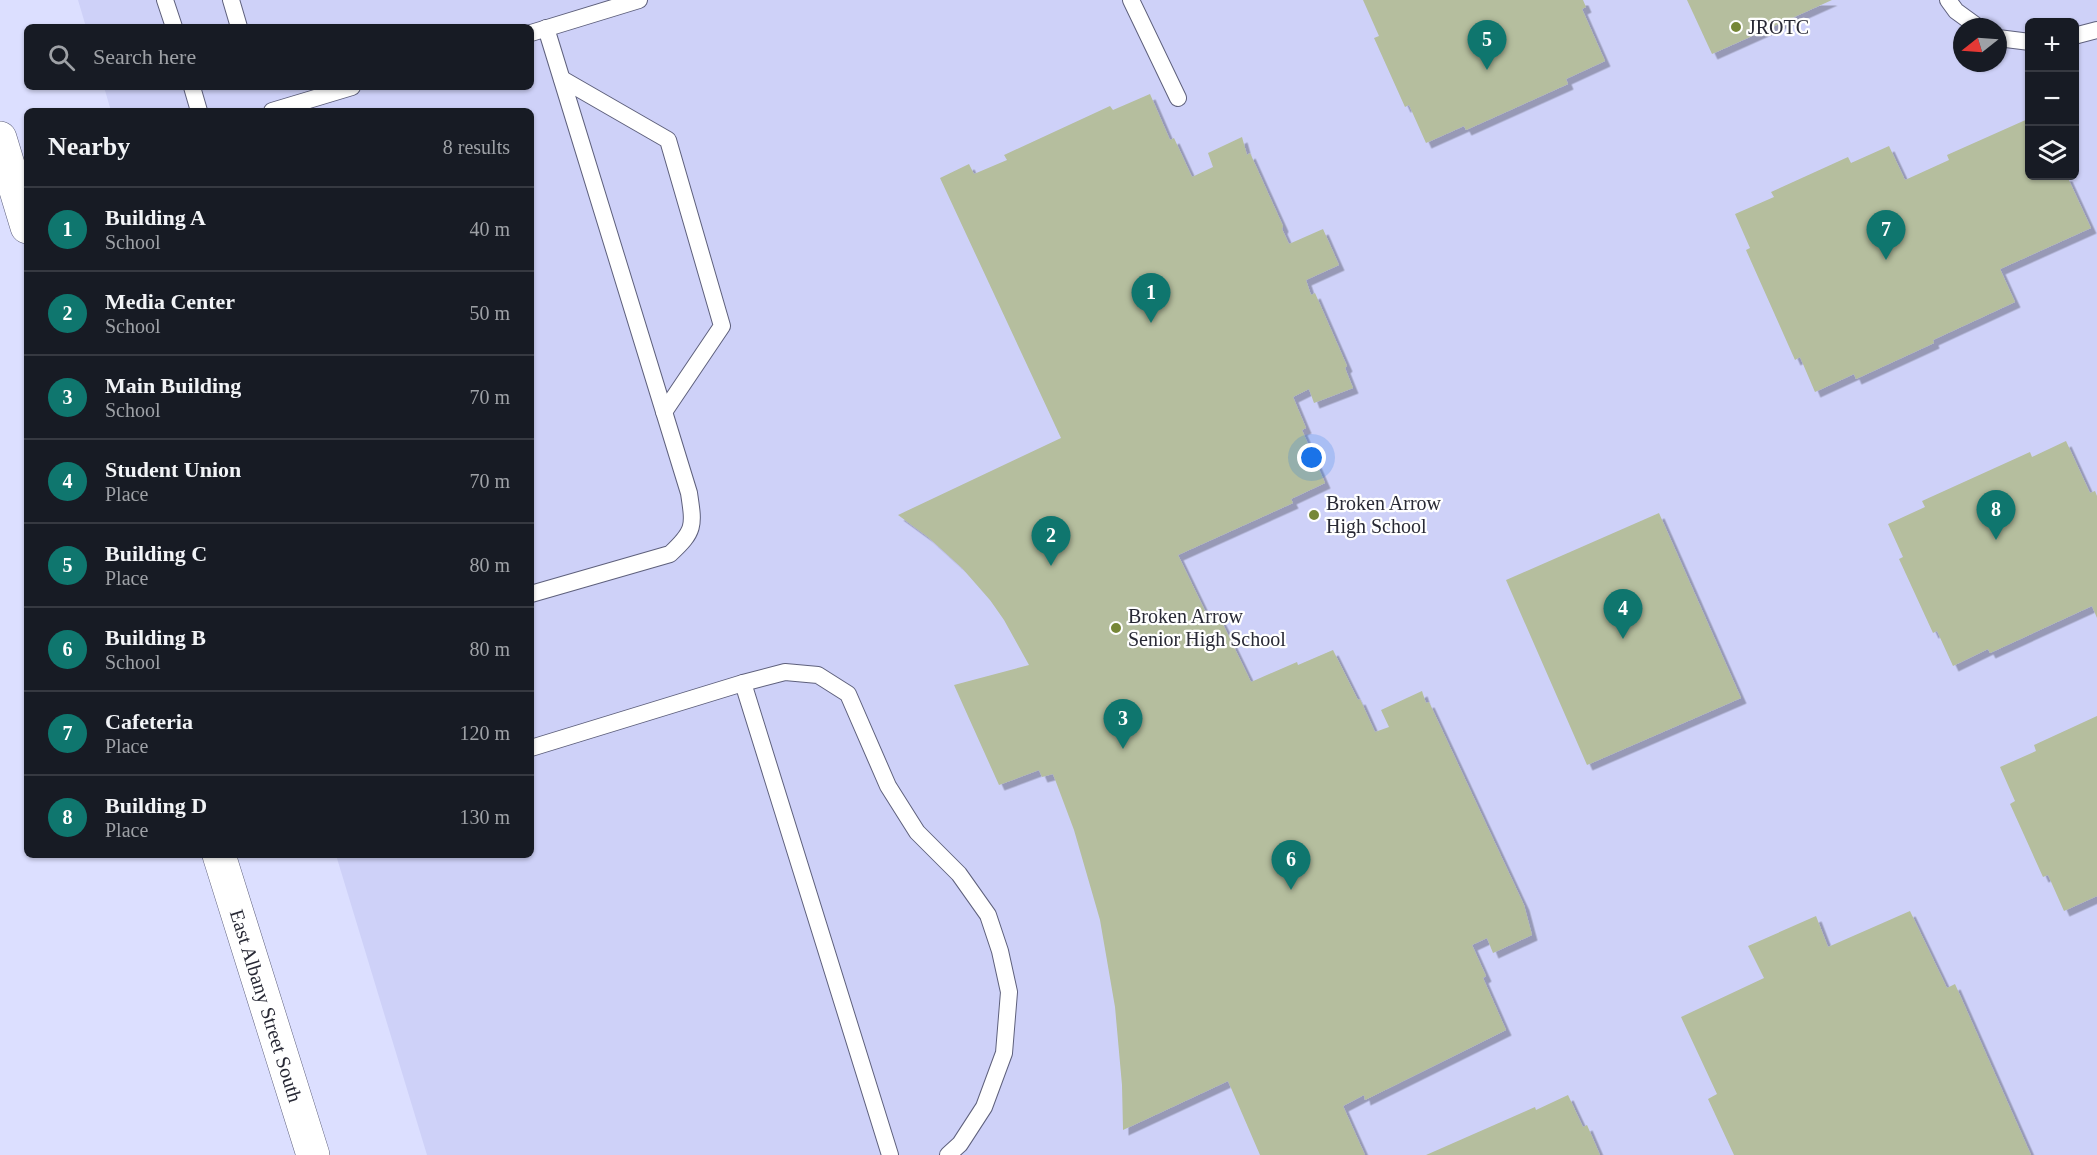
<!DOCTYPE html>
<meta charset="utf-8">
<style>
:root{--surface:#171b24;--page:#20242c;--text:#f1f3f6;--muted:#9ea1a6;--line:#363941;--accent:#0f766e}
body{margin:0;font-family:Georgia,serif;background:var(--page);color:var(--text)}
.controls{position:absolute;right:18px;top:18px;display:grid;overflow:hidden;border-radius:9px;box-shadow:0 2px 4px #0004}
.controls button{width:54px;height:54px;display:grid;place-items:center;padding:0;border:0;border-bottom:2px solid var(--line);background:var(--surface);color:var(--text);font:30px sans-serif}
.compass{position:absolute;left:1953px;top:18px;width:54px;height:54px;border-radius:50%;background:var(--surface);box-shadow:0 2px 4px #0004;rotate:253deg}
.you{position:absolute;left:1312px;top:458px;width:21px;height:21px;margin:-15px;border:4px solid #fff;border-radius:50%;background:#1a73e8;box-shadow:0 0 0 9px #1a73e833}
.badge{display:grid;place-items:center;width:39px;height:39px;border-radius:50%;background:var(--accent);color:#fff;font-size:20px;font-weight:700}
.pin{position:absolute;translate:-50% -50px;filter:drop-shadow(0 2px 3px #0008)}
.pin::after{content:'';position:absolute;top:32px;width:21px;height:18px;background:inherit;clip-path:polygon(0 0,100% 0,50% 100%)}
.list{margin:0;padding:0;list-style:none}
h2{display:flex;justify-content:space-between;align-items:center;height:78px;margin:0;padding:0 24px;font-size:26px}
h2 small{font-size:20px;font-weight:400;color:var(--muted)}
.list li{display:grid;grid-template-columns:39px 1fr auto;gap:18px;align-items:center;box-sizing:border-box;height:84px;padding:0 24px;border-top:2px solid var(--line)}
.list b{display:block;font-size:22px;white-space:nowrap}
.list p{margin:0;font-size:20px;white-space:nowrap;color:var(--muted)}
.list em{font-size:20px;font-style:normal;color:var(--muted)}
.icon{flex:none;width:33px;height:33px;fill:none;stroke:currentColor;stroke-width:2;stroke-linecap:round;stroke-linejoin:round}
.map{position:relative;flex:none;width:2097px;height:1155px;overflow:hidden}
.search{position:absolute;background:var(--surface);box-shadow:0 2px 4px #0004;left:24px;top:24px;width:510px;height:66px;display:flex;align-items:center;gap:15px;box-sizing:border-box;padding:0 21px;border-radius:9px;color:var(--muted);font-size:22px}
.panel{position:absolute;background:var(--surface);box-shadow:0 2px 4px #0004;left:24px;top:108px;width:510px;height:750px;border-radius:9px}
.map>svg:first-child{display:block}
.built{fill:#ced1f8;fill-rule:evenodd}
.building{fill:#b5be9e;filter:url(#shadow)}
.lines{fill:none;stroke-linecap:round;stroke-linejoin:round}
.service-casing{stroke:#5e607c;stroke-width:18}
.tertiary-casing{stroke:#5e607c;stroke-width:34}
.service{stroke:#fff;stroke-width:16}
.tertiary{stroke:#fff;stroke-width:33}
.poi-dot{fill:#768737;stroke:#fff;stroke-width:2}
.labels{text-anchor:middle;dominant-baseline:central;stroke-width:4.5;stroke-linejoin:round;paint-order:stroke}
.poi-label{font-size:20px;fill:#282935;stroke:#fff;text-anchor:start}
.street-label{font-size:20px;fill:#282935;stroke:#fff}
</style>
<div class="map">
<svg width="2097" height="1155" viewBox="0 0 2097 1155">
<defs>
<filter id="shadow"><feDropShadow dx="5.5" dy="5.5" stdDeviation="0" flood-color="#0004"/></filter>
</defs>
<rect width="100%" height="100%" fill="#dcdfff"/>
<path class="built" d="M78 0H2097V1155H427L336 855H531V111H111L104 87H531V27H86ZM2030 22H2074V176H2030ZM1962 27H1998V63H1962Z"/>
<g class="building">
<polygon points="1363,0 1583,0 1586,7 1582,9 1605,61 1566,79 1568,84 1466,130 1464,126 1426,143 1409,105 1405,107 1374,38 1379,36"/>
<polygon points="1687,0 1832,0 1712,54"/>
<polygon points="1150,94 1170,140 1174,138 1192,177 1213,167 1208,153 1242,137 1247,155 1250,153 1283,226 1282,229 1289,244 1323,229 1339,265 1306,280 1311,295 1315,293 1347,366 1345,368 1353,388 1314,403 1309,389 1293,397 1306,428 1302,430 1325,483 1291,499 1293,503 1178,555 1209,619 1219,616 1251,682 1297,662 1298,665 1333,650 1358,700 1360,699 1375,732 1389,727 1381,710 1422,691 1426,703 1429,702 1524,905 1532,935 1493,953 1487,938 1472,945 1486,976 1483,978 1506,1030 1365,1100 1364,1095 1343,1106 1365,1155 1260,1155 1228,1081 1123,1130 1122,1085 1115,1007 1100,920 1074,830 1053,774 1042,777 1039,770 999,785 954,685 1029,665 1004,620 990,600 962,568 928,537 898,515 1061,438 940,178 969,164 974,174 1007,160 1004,155 1110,106 1113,110"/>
<polygon points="2030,118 2030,176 2067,176 2091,228 2000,269 2015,302 1933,340 1934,343 1856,379 1854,374 1815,392 1800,357 1795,360 1746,250 1750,248 1735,214 1774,197 1771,192 1848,157 1851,163 1889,146 1905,180 1949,160 1947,155"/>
<polygon points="2066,441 2090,493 2095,491 2097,496 2097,618 2092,606 1990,653 1988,649 1953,666 1937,631 1933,633 1899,559 1903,557 1888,524 1925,507 1922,501 2030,452 2032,457"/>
<polygon points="1659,513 1741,698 1587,765 1506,580"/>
<polygon points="2097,716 2097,896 2064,911 2048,875 2043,877 2010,804 2015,801 2000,767 2036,751 2034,745"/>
<polygon points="1910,911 1947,988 1955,984 2031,1155 1734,1155 1708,1099 1717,1094 1681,1017 1764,978 1748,946 1816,916 1828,947"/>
<polygon points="1568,1095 1583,1127 1587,1125 1600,1155 1426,1155 1535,1107 1536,1110"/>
</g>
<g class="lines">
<g class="service-casing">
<g id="service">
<polyline points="165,0 174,27"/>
<polyline points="231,0 239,27"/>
<polyline points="1131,0 1178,98"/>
<polyline points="1948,0 1956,11 1978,27"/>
<polyline points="531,33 639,0"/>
<polyline points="2074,36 2097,30"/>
<polyline points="1998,38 2030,42"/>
<polyline points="562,79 668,140 722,326 664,412"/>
<polyline points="192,87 199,111"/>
<polyline points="272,111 352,87"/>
<path d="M531 594 670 554C695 531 694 526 689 493L546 28"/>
<polyline points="743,683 785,672 818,675 848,694 888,786 917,832 959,874 988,915 1000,951 1009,992 1004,1053 984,1107 960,1144 948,1155"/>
<polyline points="531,748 743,683 890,1155"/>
</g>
</g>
<g class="tertiary-casing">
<g id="tertiary">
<polyline points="0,138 27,227"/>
<path id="s1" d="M219 855 313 1155"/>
</g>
</g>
<use href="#service" class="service"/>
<use href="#tertiary" class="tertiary"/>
</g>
<g class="poi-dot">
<circle cx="1736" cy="27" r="6"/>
<circle cx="1314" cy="515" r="6"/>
<circle cx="1116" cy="628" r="6"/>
</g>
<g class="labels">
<g class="poi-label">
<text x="1748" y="27">JROTC</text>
<text x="1326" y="503">Broken Arrow<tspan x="1326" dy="23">High School</tspan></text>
<text x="1128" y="616">Broken Arrow<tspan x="1128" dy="23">Senior High School</tspan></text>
</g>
<g class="street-label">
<text stroke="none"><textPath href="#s1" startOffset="158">East Albany Street South</textPath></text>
</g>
</g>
</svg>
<div class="controls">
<button>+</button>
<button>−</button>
<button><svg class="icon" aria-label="layers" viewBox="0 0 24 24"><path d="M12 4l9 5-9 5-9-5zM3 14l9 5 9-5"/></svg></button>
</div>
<svg class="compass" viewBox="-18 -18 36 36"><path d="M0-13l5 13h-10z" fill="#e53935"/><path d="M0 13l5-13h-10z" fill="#9ea1a6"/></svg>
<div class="you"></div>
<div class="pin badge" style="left:1151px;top:323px">1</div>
<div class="pin badge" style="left:1051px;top:566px">2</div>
<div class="pin badge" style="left:1123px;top:749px">3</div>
<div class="pin badge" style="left:1623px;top:639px">4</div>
<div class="pin badge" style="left:1487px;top:70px">5</div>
<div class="pin badge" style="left:1291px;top:890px">6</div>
<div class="pin badge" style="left:1886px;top:260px">7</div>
<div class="pin badge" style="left:1996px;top:540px">8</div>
<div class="search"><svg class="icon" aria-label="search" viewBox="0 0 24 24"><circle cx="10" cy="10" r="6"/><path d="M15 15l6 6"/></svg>Search here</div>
<section class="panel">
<h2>Nearby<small>8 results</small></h2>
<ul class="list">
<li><span class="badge">1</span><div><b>Building A</b><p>School</p></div><em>40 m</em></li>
<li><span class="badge">2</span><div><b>Media Center</b><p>School</p></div><em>50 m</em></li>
<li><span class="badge">3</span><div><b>Main Building</b><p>School</p></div><em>70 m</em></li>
<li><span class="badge">4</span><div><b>Student Union</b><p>Place</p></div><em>70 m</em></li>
<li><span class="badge">5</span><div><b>Building C</b><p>Place</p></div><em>80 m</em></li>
<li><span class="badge">6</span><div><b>Building B</b><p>School</p></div><em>80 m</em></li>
<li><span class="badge">7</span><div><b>Cafeteria</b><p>Place</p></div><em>120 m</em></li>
<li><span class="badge">8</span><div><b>Building D</b><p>Place</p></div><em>130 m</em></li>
</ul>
</section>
</div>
